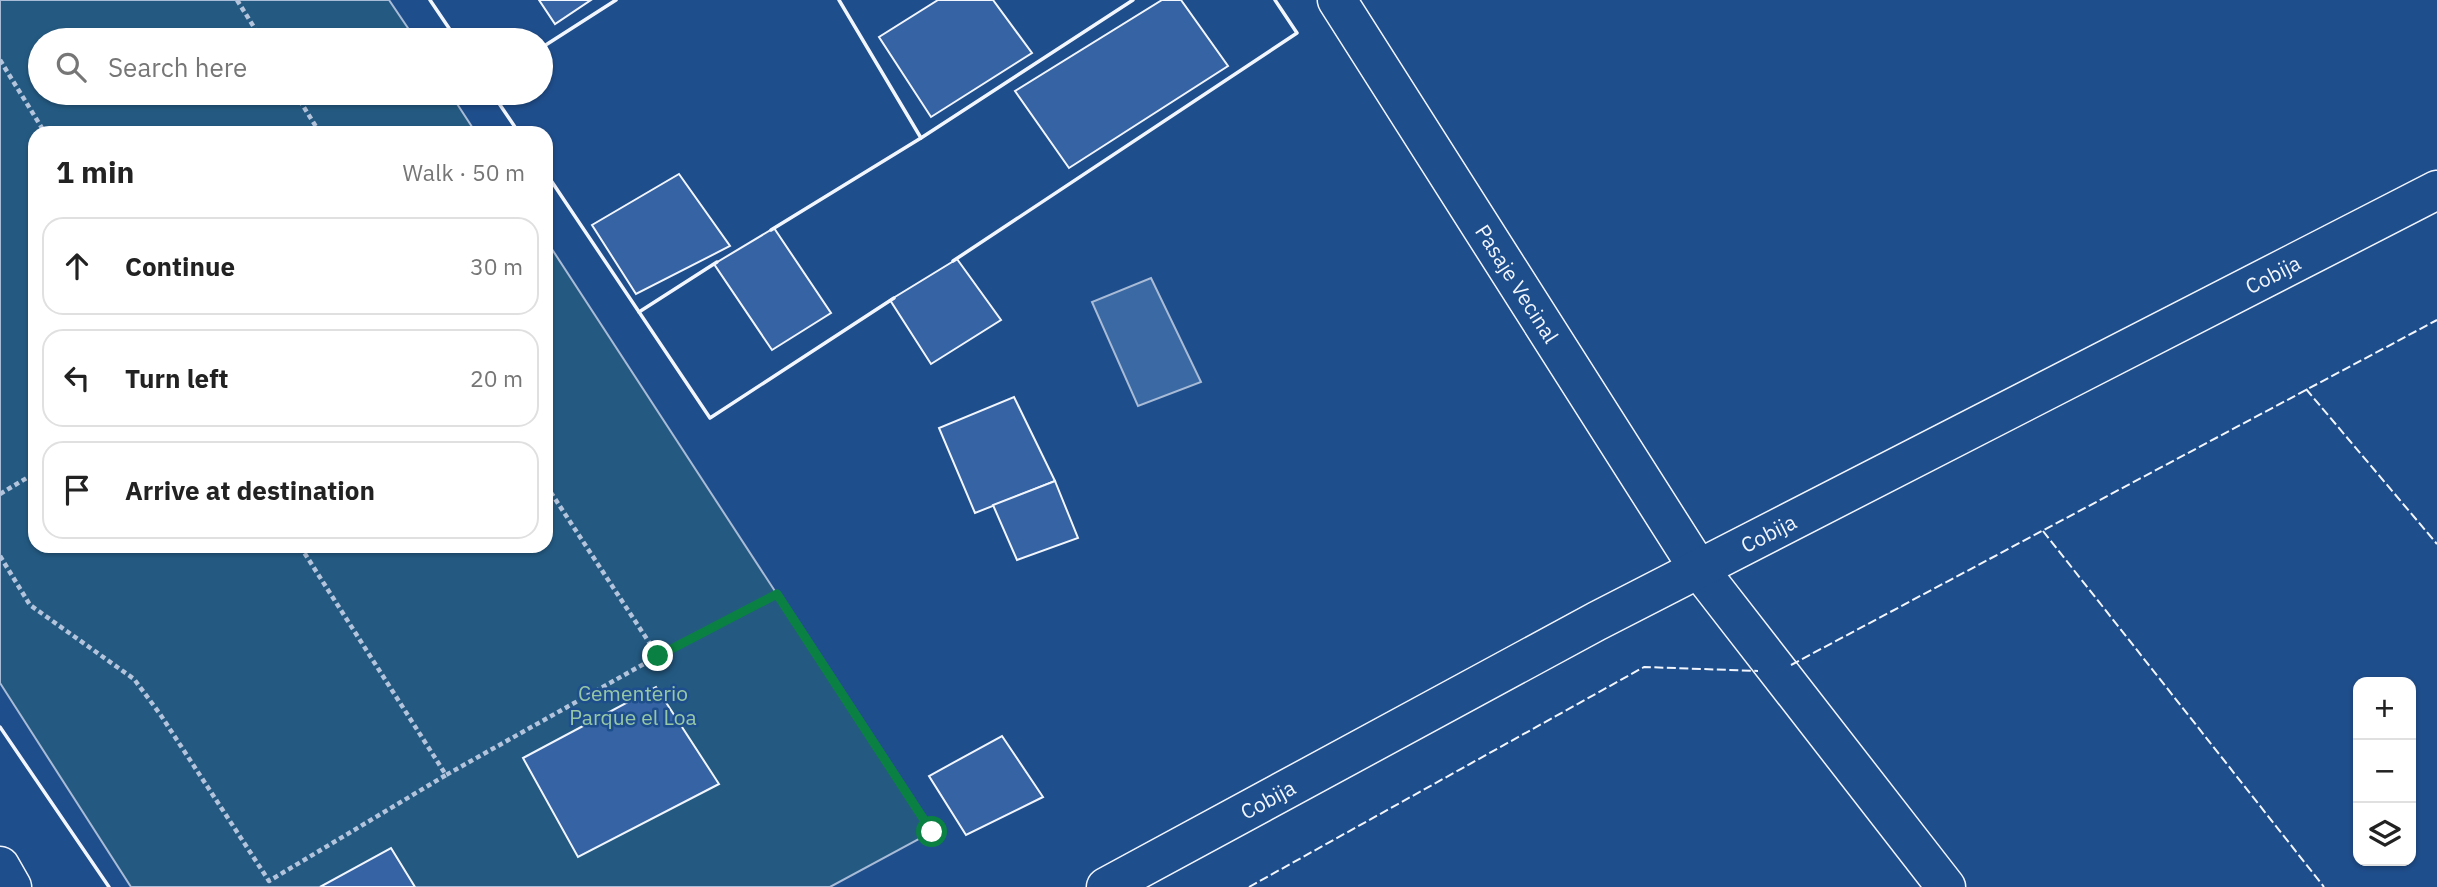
<!DOCTYPE html>
<meta charset="utf-8">
<style>
:root{--surface:#fff;--page:#f6f6f6;--text:#222;--muted:#767676;--line:#e0e0e0}
body{margin:0;font-family:"IBM Plex Sans",sans-serif;background:var(--page);color:var(--text)}
.controls{position:absolute;right:21px;bottom:21px;display:grid;overflow:hidden;border-radius:14px;box-shadow:0 2px 5px #0004}
.controls button{width:63px;height:63px;display:grid;place-items:center;padding:0;border:0;border-bottom:2px solid var(--line);background:var(--surface);color:var(--text);font:35px sans-serif}
.stop{position:absolute;width:21px;height:21px;margin:-16px;border:5px solid #0b8043;border-radius:50%;background:#fff}
.stop.end{background:#0b8043;border-color:#fff;box-shadow:0 2px 7px #0008}
.list{margin:0;padding:0;list-style:none}
h2{display:flex;justify-content:space-between;align-items:center;height:91px;margin:0;padding:0 28px;font-size:30px}
h2 small{font-size:23px;font-weight:400;color:var(--muted)}
.list li{display:grid;grid-template-columns:46px 1fr auto;gap:21px;align-items:center;box-sizing:border-box;height:98px;margin:0 14px 14px;padding:0 14px;border:2px solid var(--line);border-radius:21px}
.list b{display:block;font-size:26px;white-space:nowrap}
.list em{font-size:23px;font-style:normal;color:var(--muted)}
.icon{flex:none;width:38px;height:38px;fill:none;stroke:currentColor;stroke-width:2;stroke-linecap:round;stroke-linejoin:round}
.map{position:relative;flex:none;width:2437px;height:887px;overflow:hidden}
.search{position:absolute;background:var(--surface);box-shadow:0 2px 5px #0004;left:28px;top:28px;width:525px;height:77px;display:flex;align-items:center;gap:18px;box-sizing:border-box;padding:0 24px;border-radius:38px;color:var(--muted);font-size:26px}
.panel{position:absolute;background:var(--surface);box-shadow:0 2px 5px #0004;left:28px;top:126px;width:525px;height:427px;border-radius:21px}
.map>svg:first-child{display:block}
.green{fill:#245a82;stroke:#a8bbd7;stroke-width:2}
.water{fill:#3b69a3;stroke:#a8bbd7;stroke-width:2}
.building{fill:#3563a3;stroke:#f2f6ff;stroke-width:2}
.lines{fill:none;stroke-linecap:round;stroke-linejoin:round}
.minor-casing{stroke:#f2f6ff;stroke-width:41}
.path{stroke:#b3c4dc;stroke-width:4.5;stroke-dasharray:5 3.5;stroke-linecap:butt}
.minor{stroke:#1f4e8c;stroke-width:38}
.fence{stroke:#f2f6ff;stroke-width:2;stroke-dasharray:9 3.5;stroke-linecap:butt}
.wall{stroke:#f2f6ff;stroke-width:3.5}
.route{stroke:#0b8043;stroke-width:9}
.labels{text-anchor:middle;dominant-baseline:central;stroke-width:5;stroke-linejoin:round;paint-order:stroke}
.street-label{font-size:21px;fill:#f2f6ff;stroke:#1f4e8c}
.park-label{font-size:21px;fill:#97c8a6;stroke:#1f4e8c}
</style>
<div class="map">
<svg width="2437" height="887" viewBox="0 0 2437 887">
<rect width="100%" height="100%" fill="#1f4e8c"/>
<polygon class="green" points="0,0 389,0 416,40 40,40 40,93 450,93 476,133 35,133 35,546 546,546 546,240 932,832 830,887 131,887 0,683"/>
<polygon class="water" points="1151,278 1201,382 1138,406 1092,302"/>
<g class="building">
<polygon points="539,0 591,0 555,24"/>
<polygon points="938,0 993,0 1032,53 931,117 879,37"/>
<polygon points="1162,0 1181,0 1228,66 1069,168 1015,91"/>
<polygon points="679,174 730,246 636,294 592,225"/>
<polygon points="774,228 831,313 772,350 714,264"/>
<polygon points="957,259 1001,320 931,364 890,300"/>
<polygon points="1014,397 1055,481 975,513 939,428"/>
<polygon points="1055,481 1078,538 1017,560 993,505"/>
<polygon points="656,687 719,784 578,857 523,758"/>
<polygon points="1002,736 1043,797 966,835 929,776"/>
<polygon points="391,848 415,887 320,887"/>
</g>
<g class="lines">
<g class="minor-casing">
<g id="minor">
<path id="s1" d="M1337 0 1698 568 1946 887"/>
<polyline points="0,866 12,887"/>
<path id="s2" d="M1106 887 1597 621 2437 190"/>
</g>
</g>
<g class="path">
<polyline points="237,0 262,40"/>
<polyline points="0,60 45,133"/>
<polyline points="295,93 320,133"/>
<polyline points="546,485 658,656"/>
<polyline points="0,494 35,473"/>
<polyline points="300,546 446,775 658,656 777,594 932,832"/>
<polyline points="0,556 30,605 134,679 160,714 269,881 446,775"/>
</g>
<use href="#minor" class="minor"/>
<g class="fence">
<polyline points="2306,389 2437,544"/>
<polyline points="2043,531 2324,887"/>
<polyline points="1791,665 2437,320"/>
<polyline points="1249,887 1644,667 1758,671"/>
</g>
<g class="wall">
<polyline points="430,0 457,40"/>
<polyline points="839,0 921,138 1133,0"/>
<polyline points="541,48 616,0"/>
<polyline points="492,93 519,133"/>
<polyline points="546,173 710,418 894,298"/>
<polyline points="771,230 921,138"/>
<polyline points="953,261 1297,33 1275,0"/>
<polyline points="639,312 717,262"/>
<polyline points="0,727 109,887"/>
</g>
</g>
<g class="lines">
<polyline class="route" points="658,656 777,594 932,832"/>
</g>
<g class="labels">
<g class="street-label">
<text stroke="none"><textPath href="#s2" startOffset="1318">Cobija</textPath></text>
<text stroke="none"><textPath href="#s1" startOffset="336">Pasaje Vecinal</textPath></text>
<text stroke="none"><textPath href="#s2" startOffset="751">Cobija</textPath></text>
<text stroke="none"><textPath href="#s2" startOffset="184">Cobija</textPath></text>
</g>
<g class="park-label">
<text x="633" y="693">Cementerio<tspan x="633" dy="24">Parque el Loa</tspan></text>
</g>
</g>
</svg>
<div class="controls">
<button>+</button>
<button>−</button>
<button><svg class="icon" aria-label="layers" viewBox="0 0 24 24"><path d="M12 4l9 5-9 5-9-5zM3 14l9 5 9-5"/></svg></button>
</div>
<div class="stop" style="left:932px;top:832px"></div>
<div class="stop end" style="left:658px;top:656px"></div>
<div class="search"><svg class="icon" aria-label="search" viewBox="0 0 24 24"><circle cx="10" cy="10" r="6"/><path d="M15 15l6 6"/></svg>Search here</div>
<section class="panel">
<h2>1 min<small>Walk · 50 m</small></h2>
<ul class="list">
<li><svg class="icon" aria-label="ahead" viewBox="0 0 24 24"><path d="M12 20V5M6 11l6-6 6 6"/></svg><div><b>Continue</b></div><em>30 m</em></li>
<li><svg class="icon" aria-label="left" viewBox="0 0 24 24"><path d="M17 20v-9H6M10 6l-5 5 5 5"/></svg><div><b>Turn left</b></div><em>20 m</em></li>
<li><svg class="icon" aria-label="arrive" viewBox="0 0 24 24"><path d="M6 21V4h12l-3 4 3 4H6"/></svg><div><b>Arrive at destination</b></div></li>
</ul>
</section>
</div>
